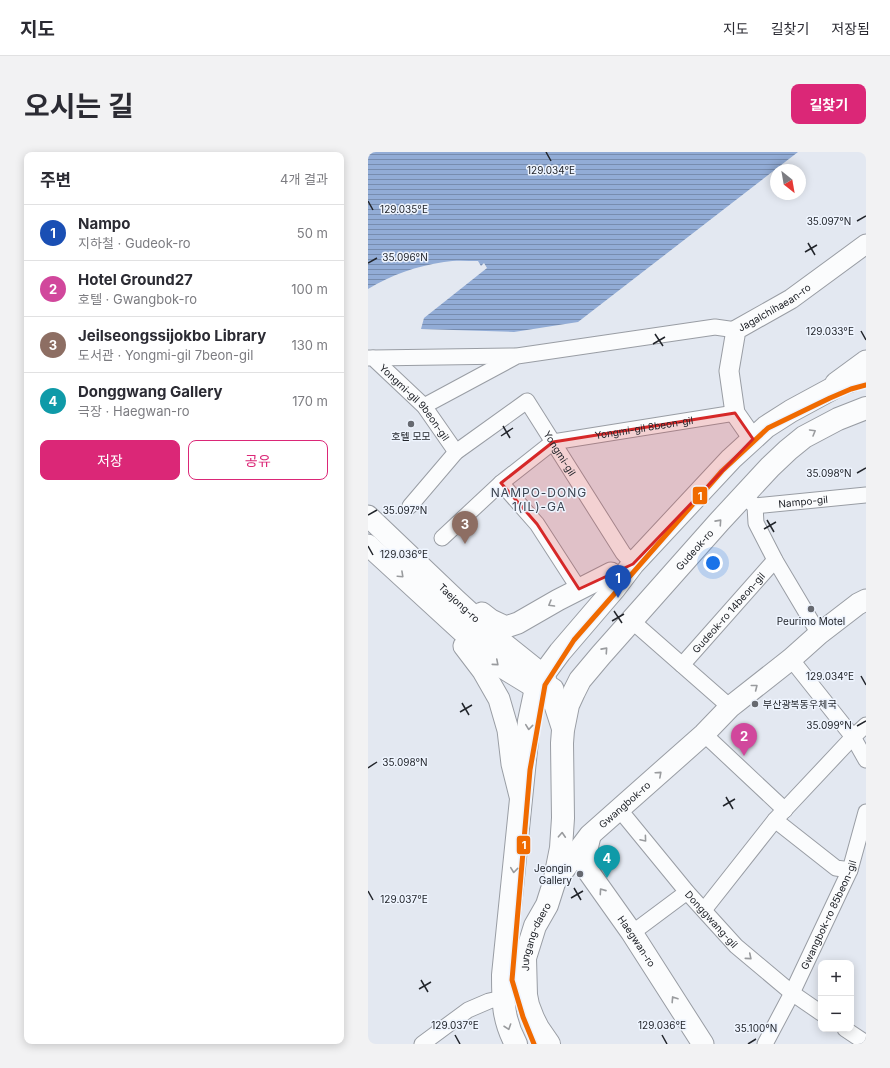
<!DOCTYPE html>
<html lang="ko">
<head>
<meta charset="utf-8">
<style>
	:root { --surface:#fff; --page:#f2f2f3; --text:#2b2b33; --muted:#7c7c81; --line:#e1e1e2; --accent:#db2777 }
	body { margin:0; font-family:Inter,"Noto Sans KR",sans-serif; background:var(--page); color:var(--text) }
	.controls { position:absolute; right:12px; bottom:12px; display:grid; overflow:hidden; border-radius:8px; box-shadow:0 2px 10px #0003 }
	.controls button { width:36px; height:36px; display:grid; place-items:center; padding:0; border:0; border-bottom:1px solid var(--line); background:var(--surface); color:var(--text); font:20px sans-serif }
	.compass { position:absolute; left:402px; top:12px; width:36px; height:36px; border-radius:50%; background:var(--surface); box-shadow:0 2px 10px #0003; rotate:149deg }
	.you { position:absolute; left:345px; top:411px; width:14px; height:14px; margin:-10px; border:3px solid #fff; border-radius:50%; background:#1a73e8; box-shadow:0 0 0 6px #1a73e833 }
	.badge { display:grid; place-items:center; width:26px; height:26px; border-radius:50%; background:var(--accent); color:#fff; font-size:13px; font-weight:700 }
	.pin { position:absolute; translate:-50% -33px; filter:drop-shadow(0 1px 2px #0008) }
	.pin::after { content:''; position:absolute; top:21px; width:14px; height:12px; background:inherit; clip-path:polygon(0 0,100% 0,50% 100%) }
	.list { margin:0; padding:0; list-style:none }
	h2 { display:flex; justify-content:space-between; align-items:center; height:52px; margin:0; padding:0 16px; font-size:17px }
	h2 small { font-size:13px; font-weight:400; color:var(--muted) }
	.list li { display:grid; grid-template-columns:26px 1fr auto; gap:12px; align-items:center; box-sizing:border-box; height:56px; padding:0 16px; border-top:1px solid var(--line) }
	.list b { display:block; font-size:15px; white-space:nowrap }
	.list p { margin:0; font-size:13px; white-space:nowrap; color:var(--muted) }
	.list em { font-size:13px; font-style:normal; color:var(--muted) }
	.actions { display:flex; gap:8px; padding:12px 16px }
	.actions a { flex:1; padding:9px 0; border:1px solid var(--accent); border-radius:8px; text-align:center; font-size:14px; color:var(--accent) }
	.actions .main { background:var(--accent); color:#fff }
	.map { position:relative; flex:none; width:498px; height:892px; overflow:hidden; border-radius:8px }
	header { display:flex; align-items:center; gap:24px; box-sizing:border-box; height:56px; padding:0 20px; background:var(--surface); border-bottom:1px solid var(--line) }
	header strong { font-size:19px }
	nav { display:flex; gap:22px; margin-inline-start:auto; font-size:14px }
	.intro { display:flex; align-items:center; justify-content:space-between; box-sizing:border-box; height:96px; padding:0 24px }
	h1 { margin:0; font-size:28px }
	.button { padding:10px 18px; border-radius:8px; background:var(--accent); color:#fff; font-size:14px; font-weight:700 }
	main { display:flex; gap:24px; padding:0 24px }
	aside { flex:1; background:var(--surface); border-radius:8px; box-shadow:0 2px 10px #0003 }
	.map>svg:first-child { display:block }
	.water { fill:url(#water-rules) }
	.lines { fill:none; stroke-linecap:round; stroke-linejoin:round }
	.minor-casing { stroke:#999da4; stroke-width:17 }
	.tertiary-casing { stroke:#999da4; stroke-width:21 }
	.secondary-casing { stroke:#999da4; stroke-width:23 }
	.primary-casing { stroke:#999da4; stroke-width:24 }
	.minor { stroke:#fbfcfd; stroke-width:15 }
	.tertiary { stroke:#fbfcfd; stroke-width:19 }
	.secondary { stroke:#fbfcfd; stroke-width:21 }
	.primary { stroke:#fbfcfd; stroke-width:22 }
	.metro-1-casing { stroke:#eef4fe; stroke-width:8 }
	.metro-1 { stroke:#f06a00; stroke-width:5 }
	.oneway { stroke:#999b9e }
	.marked { fill:#d62828; fill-opacity:0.2; stroke:#d62828; stroke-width:3; stroke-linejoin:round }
	.ticks { fill:none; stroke:#22252b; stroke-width:1.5 }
	.poi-dot { fill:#666970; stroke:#eef4fe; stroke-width:1.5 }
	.labels { text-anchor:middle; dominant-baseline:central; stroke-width:3; stroke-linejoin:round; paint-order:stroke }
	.street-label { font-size:10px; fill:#22252b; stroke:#eef4fe }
	.poi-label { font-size:10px; fill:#22252b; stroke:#eef4fe }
	.quarter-label { font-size:12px; letter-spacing:1px; fill:#3c4451; stroke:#eef4fe }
	.ticks-label { font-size:10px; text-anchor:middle; fill:#22252b; stroke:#eef4fe; stroke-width:3; stroke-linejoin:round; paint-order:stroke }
	.line-badge { stroke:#eef4fe; stroke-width:1.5 }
	.badge-label { font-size:11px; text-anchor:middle; font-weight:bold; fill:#fff }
</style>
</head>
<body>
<header>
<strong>지도</strong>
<nav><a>지도</a><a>길찾기</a><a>저장됨</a></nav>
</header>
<div class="intro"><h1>오시는 길</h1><a class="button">길찾기</a></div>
<main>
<aside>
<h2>주변<small>4개 결과</small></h2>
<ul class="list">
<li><span class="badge" style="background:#1a4fb4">1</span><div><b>Nampo</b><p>지하철 · Gudeok-ro</p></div><em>50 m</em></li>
<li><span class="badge" style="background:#d1479c">2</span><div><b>Hotel Ground27</b><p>호텔 · Gwangbok-ro</p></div><em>100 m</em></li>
<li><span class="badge" style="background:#8d6e63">3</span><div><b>Jeilseongssijokbo Library</b><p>도서관 · Yongmi-gil 7beon-gil</p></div><em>130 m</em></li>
<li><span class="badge" style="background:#0f9aa8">4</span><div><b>Donggwang Gallery</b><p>극장 · Haegwan-ro</p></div><em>170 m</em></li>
</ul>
<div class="actions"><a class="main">저장</a><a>공유</a></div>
</aside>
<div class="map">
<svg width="498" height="892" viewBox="0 0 498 892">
	<defs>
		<pattern id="water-rules" width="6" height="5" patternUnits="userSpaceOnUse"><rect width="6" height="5" fill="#92acd6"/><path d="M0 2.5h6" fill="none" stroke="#778cae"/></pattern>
	</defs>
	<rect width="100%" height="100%" fill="#e3e8f1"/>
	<path class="water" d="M 0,0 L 430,0 L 210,170 L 146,180 L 53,177 L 56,166 L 119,116 L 116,111 L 113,114 L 110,109 C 98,109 87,108 76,110 C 49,114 23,123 0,137 Z"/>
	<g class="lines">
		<g class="minor-casing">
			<g id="minor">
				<path id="s1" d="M 1,206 L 5,206 L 56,254 L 88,300"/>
				<path d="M 5,206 L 146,204"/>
				<path d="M 56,254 L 149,204 L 347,175 L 368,178"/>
				<path d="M 133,331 L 169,372 L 211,437"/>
				<path id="s2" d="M 379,347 L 387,354 L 498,343"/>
				<path id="s3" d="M 42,354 L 88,300 L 159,249 L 255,401 L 265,412"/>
				<path d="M 387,354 L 388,371 L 407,408 L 451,482"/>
				<path id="s4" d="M 74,386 L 133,331 L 185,290 L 367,261"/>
				<path d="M 264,469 L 362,555"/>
				<path d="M 423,507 L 485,585 L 498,608"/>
				<path id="s5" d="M 314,513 L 407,408"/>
				<path d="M 336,582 L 417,658"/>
				<path id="s6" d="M 251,657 L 319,740 L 368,794 L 424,841 L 453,861"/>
				<path d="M 407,668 L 468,716 L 482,718"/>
				<path d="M 336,758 L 407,668 L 485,585 L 498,573"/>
				<path d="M 264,781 L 319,740"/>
				<path d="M 477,877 L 498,891"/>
				<path d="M 54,892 L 100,858 L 121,849 L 135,846"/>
				<path id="s7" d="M 397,892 L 424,841 L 482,718 L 498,660"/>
			</g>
		</g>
		<g class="tertiary-casing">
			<g id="tertiary">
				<path id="s8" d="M 385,287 L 367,261 L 361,219 L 368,178 L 423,147 L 498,92"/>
			</g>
		</g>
		<g class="secondary-casing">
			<g id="secondary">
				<path d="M 468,231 L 498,209"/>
				<path id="s9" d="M 0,364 L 87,447 L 135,491 L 175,523 L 182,538 L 195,578"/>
				<path d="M 0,393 L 132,514 L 168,536 L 182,538 L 185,537"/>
				<path d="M 114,461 L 123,468 L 138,475 L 150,471 L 190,448 L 243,421"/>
				<path d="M 96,494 L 115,519 L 131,547 L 140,578 L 144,612 L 152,644"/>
				<path id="s10" d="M 222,684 C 219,698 216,704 220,719 L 264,781 L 335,892"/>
				<path id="s11" d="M 186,731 L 222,683 L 336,582 L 362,555 L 423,507 L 451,482 L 490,452 L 498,448"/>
			</g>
		</g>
		<g class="primary-casing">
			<g id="primary">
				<path d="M 148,892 C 135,868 135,850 135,823 L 161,569 L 168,536 L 175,523 L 192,500 L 246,437 L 265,412 L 363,307 L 398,275 L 423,259 L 471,233 L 498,223"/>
				<path id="s12" d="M 181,892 L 170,876 L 165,866 L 160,853 L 158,843 L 157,806 L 167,774 L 179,753 L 186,731 L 193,696 L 195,666 L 194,591 L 195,578 L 200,553 L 206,540 L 212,528 L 233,503 L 351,370 L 402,315 L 420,298 L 436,285 L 470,267 L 498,256"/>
			</g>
		</g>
		<use href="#minor" class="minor"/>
		<use href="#tertiary" class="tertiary"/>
		<use href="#secondary" class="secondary"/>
		<use href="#primary" class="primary"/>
		<g class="metro-1-casing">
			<path id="metro-1" d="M 166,892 L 155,865 L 144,828 L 162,618 L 177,533 L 206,488 L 354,319 L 400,276 L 462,246 L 483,237 L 498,233"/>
		</g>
		<use href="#metro-1" class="metro-1"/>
	</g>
	<defs><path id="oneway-chevron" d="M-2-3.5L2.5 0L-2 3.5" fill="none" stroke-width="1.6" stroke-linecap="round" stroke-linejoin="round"/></defs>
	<g class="oneway">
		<use href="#oneway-chevron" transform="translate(445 280) rotate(-30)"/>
		<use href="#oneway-chevron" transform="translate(351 370) rotate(-48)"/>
		<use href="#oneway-chevron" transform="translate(33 423) rotate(43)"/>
		<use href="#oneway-chevron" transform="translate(183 452) rotate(150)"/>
		<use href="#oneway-chevron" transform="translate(237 498) rotate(-48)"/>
		<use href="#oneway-chevron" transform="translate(128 511) rotate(41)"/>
		<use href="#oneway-chevron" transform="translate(387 535) rotate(-38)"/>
		<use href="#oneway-chevron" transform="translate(161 575) rotate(96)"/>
		<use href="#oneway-chevron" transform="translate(291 622) rotate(-42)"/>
		<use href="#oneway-chevron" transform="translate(194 683) rotate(-87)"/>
		<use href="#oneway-chevron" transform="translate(276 687) rotate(50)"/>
		<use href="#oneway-chevron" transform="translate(146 718) rotate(96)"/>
		<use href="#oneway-chevron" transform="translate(234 739) rotate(-125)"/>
		<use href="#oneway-chevron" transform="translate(381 805) rotate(40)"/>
		<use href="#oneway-chevron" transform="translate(306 847) rotate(-123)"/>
		<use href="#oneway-chevron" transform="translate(140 875) rotate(71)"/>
	</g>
	<path class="marked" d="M 367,261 L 385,287 L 265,412 L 211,437 L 169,372 L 133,331 L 185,290 Z"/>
	<path class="ticks" d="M 178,0 L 183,9M 0,49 L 5,58M 489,69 L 498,64M 440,91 L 447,103M 437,100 L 449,93M 0,111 L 9,106M 493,179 L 498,188M 287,182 L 295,194M 285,192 L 297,185M 135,274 L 142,286M 133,284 L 145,276M 489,321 L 498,316M 0,363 L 9,358M 399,368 L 406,380M 396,377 L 408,370M 0,394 L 5,403M 246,459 L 254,471M 244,469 L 256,462M 493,524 L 498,533M 94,551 L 101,563M 92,560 L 104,553M 489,574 L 498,569M 0,616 L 9,610M 358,645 L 365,657M 355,654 L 367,647M 206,736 L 213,748M 0,739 L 5,748M 203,746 L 215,739M 53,828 L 60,840M 51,837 L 63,830M 87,883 L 92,892M 294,883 L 299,892M 380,892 L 388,887"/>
	<g class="poi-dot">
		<circle cx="43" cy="272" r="4"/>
		<circle cx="443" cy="457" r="4"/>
		<circle cx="387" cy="552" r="4"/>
		<circle cx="212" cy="722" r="4"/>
	</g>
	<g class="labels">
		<g class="street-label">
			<text stroke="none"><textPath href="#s8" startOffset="160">Jagalchihaean-ro</textPath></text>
			<text stroke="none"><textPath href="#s1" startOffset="65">Yongmi-gil 9beon-gil</textPath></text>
			<text stroke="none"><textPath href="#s4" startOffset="239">Yongmi-gil 8beon-gil</textPath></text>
			<text stroke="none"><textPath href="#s3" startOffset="220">Yongmi-gil</textPath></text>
			<text stroke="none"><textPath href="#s2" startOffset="59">Nampo-gil</textPath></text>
			<text stroke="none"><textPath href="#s12" startOffset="553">Gudeok-ro</textPath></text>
			<text stroke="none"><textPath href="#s9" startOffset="126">Taejong-ro</textPath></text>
			<text stroke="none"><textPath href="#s5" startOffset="70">Gudeok-ro 14beon-gil</textPath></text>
			<text stroke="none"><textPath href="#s11" startOffset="106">Gwangbok-ro</textPath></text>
			<text stroke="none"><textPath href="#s7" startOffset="144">Gwangbok-ro 85beon-gil</textPath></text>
			<text stroke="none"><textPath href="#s6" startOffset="144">Donggwang-gil</textPath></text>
			<text stroke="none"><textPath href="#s12" startOffset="115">Jungang-daero</textPath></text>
			<text stroke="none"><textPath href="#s10" startOffset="121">Haegwan-ro</textPath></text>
		</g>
		<g class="poi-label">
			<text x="43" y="284">호텔 모모</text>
			<text x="443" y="469">Peurimo Motel</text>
			<text x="395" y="552" text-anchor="start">부산광복동우체국</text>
			<text x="204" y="716" text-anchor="end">Jeongin<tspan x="204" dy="12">Gallery</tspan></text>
		</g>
		<g class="quarter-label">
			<text x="171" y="340">NAMPO-DONG<tspan x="171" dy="14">1(IL)-GA</tspan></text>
		</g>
	</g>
	<g class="ticks-label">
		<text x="183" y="22">129.034°E</text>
		<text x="36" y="61">129.035°E</text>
		<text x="461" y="73">35.097°N</text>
		<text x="37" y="109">35.096°N</text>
		<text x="462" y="183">129.033°E</text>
		<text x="461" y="325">35.098°N</text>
		<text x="37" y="362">35.097°N</text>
		<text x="36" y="406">129.036°E</text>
		<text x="462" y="528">129.034°E</text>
		<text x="461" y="577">35.099°N</text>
		<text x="37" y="614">35.098°N</text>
		<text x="36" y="751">129.037°E</text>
		<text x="87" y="877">129.037°E</text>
		<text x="294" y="877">129.036°E</text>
		<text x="388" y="880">35.100°N</text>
	</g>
	<g class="line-badge">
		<rect x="324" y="334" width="16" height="19" rx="4" fill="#f06a00"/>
		<rect x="148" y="683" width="15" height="20" rx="4" fill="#f06a00"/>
	</g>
	<g class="badge-label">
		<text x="332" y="348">1</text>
		<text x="156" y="697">1</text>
	</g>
</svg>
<div class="controls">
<button>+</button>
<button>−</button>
</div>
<svg class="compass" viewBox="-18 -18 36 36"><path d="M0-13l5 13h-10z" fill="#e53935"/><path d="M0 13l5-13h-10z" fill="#7c7c81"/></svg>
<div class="you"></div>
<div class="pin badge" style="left:250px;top:446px;background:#1a4fb4">1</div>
<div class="pin badge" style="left:376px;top:604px;background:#d1479c">2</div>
<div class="pin badge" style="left:97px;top:392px;background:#8d6e63">3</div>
<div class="pin badge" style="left:239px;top:726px;background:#0f9aa8">4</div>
</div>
</main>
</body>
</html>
